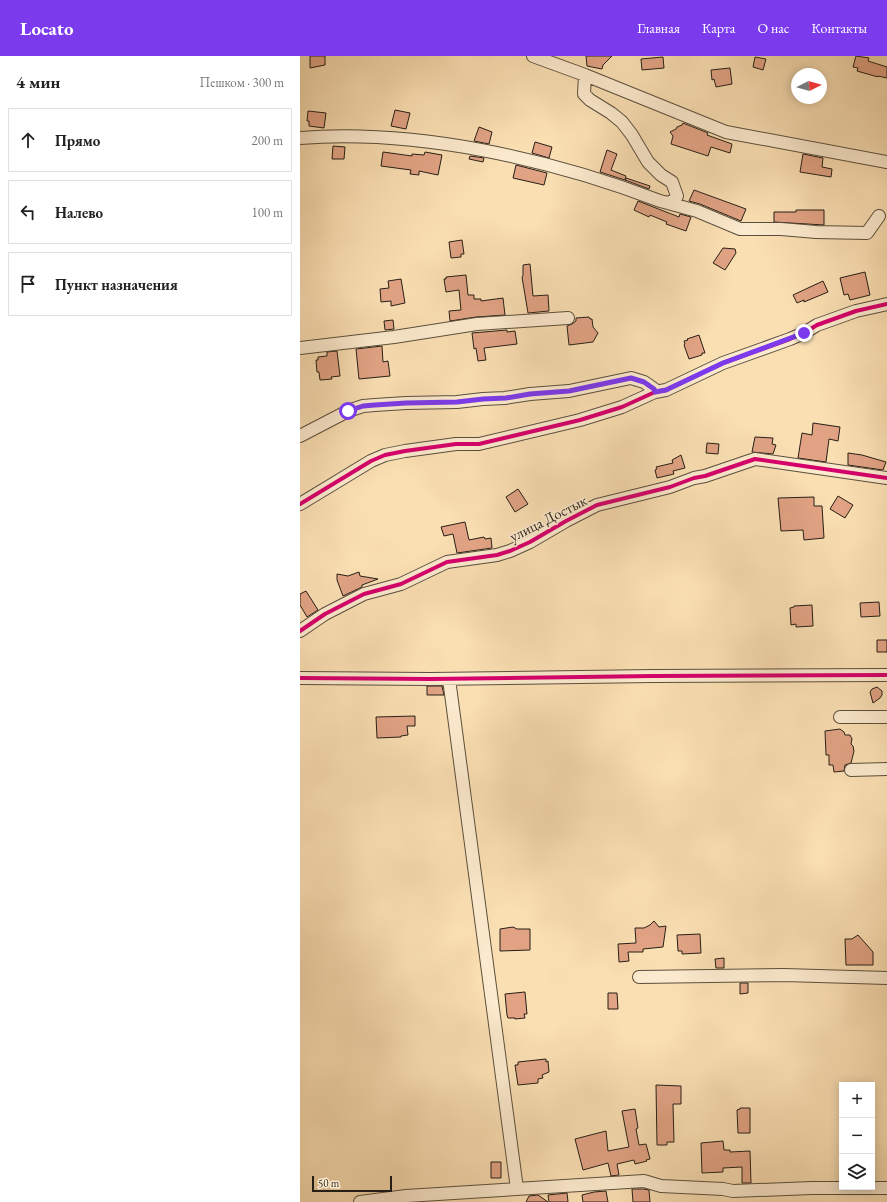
<!DOCTYPE html>
<html lang="ru">
<head>
<meta charset="utf-8">
<style>
	:root { --surface:#fff; --page:#f2f2f2; --text:#222; --muted:#767676; --line:#e0e0e0; --accent:#7c3aed }
	body { margin:0; font-family:"EB Garamond",serif; background:var(--page); color:var(--text) }
	.controls { position:absolute; right:12px; bottom:12px; display:grid; overflow:hidden; border-radius:0px; box-shadow:0 2px 10px #0003 }
	.controls button { width:36px; height:36px; display:grid; place-items:center; padding:0; border:0; border-bottom:1px solid var(--line); background:var(--surface); color:var(--text); font:20px sans-serif }
	.compass { position:absolute; left:491px; top:12px; width:36px; height:36px; border-radius:50%; background:var(--surface); box-shadow:0 2px 10px #0003; rotate:84deg }
	.scale { position:absolute; left:12px; bottom:10px; width:80px; box-sizing:border-box; padding-left:4px; border:2px solid #261f16; border-top:0; font-size:11px; line-height:14px; white-space:nowrap; color:#261f16; -webkit-text-stroke:3px #fceace; paint-order:stroke }
	.stop { position:absolute; width:12px; height:12px; margin:-9px; border:3px solid #7c3aed; border-radius:50%; background:#fff }
	.stop.end { background:#7c3aed; border-color:#fff; box-shadow:0 1px 4px #0008 }
	.list { margin:0; padding:0; list-style:none }
	h2 { display:flex; justify-content:space-between; align-items:center; height:52px; margin:0; padding:0 16px; font-size:17px }
	h2 small { font-size:13px; font-weight:400; color:var(--muted) }
	.list li { display:grid; grid-template-columns:26px 1fr auto; gap:12px; align-items:center; box-sizing:border-box; height:64px; margin:0 8px 8px; padding:0 8px; border:1px solid var(--line); border-radius:0px }
	.list b { display:block; font-size:15px; white-space:nowrap }
	.list em { font-size:13px; font-style:normal; color:var(--muted) }
	.icon { flex:none; width:22px; height:22px; fill:none; stroke:currentColor; stroke-width:2; stroke-linecap:round; stroke-linejoin:round }
	.map { position:relative; flex:none; width:587px; height:1146px; overflow:hidden }
	header { display:flex; align-items:center; gap:24px; box-sizing:border-box; height:56px; padding:0 20px; background:var(--accent); color:#fff }
	header strong { font-size:19px }
	nav { display:flex; gap:22px; margin-inline-start:auto; font-size:14px }
	main { display:flex }
	aside { flex:1; background:var(--surface) }
	.map>svg:first-child { display:block }
	.building { fill:#e1a384; stroke:#261f16 }
	.lines { fill:none; stroke-linecap:round; stroke-linejoin:round }
	.street-casing { stroke:#5b4f3d; stroke-width:14 }
	.street { stroke:#fceace; stroke-width:12 }
	.cycleway-casing { stroke:#fceace; stroke-width:6 }
	.cycleway { stroke:#d6006c; stroke-width:4 }
	.route { stroke:#7c3aed; stroke-width:5 }
	.labels { text-anchor:middle; dominant-baseline:central; stroke-width:3.5; stroke-linejoin:round; paint-order:stroke }
	.street-label { font-size:15px; fill:#261f16; stroke:#fceace }
</style>
</head>
<body>
<header>
<strong>Locato</strong>
<nav><a>Главная</a><a>Карта</a><a>О нас</a><a>Контакты</a></nav>
</header>
<main>
<aside>
<h2>4 мин<small>Пешком · 300 m</small></h2>
<ul class="list">
<li><svg class="icon" aria-label="ahead" viewBox="0 0 24 24"><path d="M12 20V5M6 11l6-6 6 6"/></svg><div><b>Прямо</b></div><em>200 m</em></li>
<li><svg class="icon" aria-label="left" viewBox="0 0 24 24"><path d="M17 20v-9H6M10 6l-5 5 5 5"/></svg><div><b>Налево</b></div><em>100 m</em></li>
<li><svg class="icon" aria-label="arrive" viewBox="0 0 24 24"><path d="M6 21V4h12l-3 4 3 4H6"/></svg><div><b>Пункт назначения</b></div></li>
</ul>
</aside>
<div class="map">
<svg width="587" height="1146" viewBox="0 0 587 1146">
	<rect width="100%" height="100%" fill="#fadfb3"/>
	<filter id="stains"><feTurbulence type="fractalNoise" baseFrequency=".005" numOctaves="4"/><feColorMatrix values="0 0 0 0 .2 0 0 0 0 .09 0 0 0 0 .02 0 0 0 .5 -.17"/></filter>
	<radialGradient id="worn" r=".72"><stop offset=".6" stop-color="#630" stop-opacity="0"/><stop offset="1" stop-color="#630" stop-opacity=".3"/></radialGradient>
	<path class="building" d="M 10,0 L 25,0 L 25,9 L 10,12 Z
		M 286,0 L 312,0 L 303,9 L 302,13 L 287,10 Z
		M 556,0 L 569,2 L 568,5 L 587,11 L 587,22 L 578,20 L 578,21 L 557,15 L 558,12 L 553,11 Z
		M 363,1 L 364,12 L 342,14 L 341,3 Z
		M 455,1 L 466,3 L 463,14 L 453,11 Z
		M 430,12 L 432,28 L 416,31 L 414,23 L 412,24 L 411,14 Z
		M 95,54 L 110,57 L 106,73 L 91,70 Z
		M 8,55 L 26,57 L 24,72 L 9,70 L 9,65 L 7,65 Z
		M 383,67 L 408,77 L 407,79 L 432,88 L 430,97 L 411,91 L 408,100 L 371,88 L 373,80 L 370,76 L 376,73 L 377,71 L 382,69 Z
		M 179,71 L 192,76 L 189,88 L 174,85 Z
		M 235,86 L 252,91 L 249,102 L 232,97 Z
		M 33,90 L 45,91 L 44,103 L 32,103 Z
		M 307,94 L 317,98 L 311,114 L 326,120 L 325,124 L 300,116 Z
		M 83,96 L 112,100 L 112,98 L 124,99 L 125,96 L 142,99 L 138,119 L 119,115 L 119,119 L 110,118 L 111,114 L 81,110 Z
		M 503,98 L 523,102 L 522,111 L 532,113 L 531,121 L 500,116 Z
		M 170,100 L 184,102 L 183,106 L 169,103 Z
		M 216,109 L 247,117 L 244,129 L 213,122 Z
		M 326,122 L 350,130 L 349,133 L 325,124 Z
		M 394,134 L 446,153 L 441,165 L 400,148 L 389,145 Z
		M 338,145 L 379,161 L 380,158 L 391,161 L 386,175 L 366,168 L 367,166 L 350,159 L 349,161 L 334,154 Z
		M 496,154 L 524,154 L 524,169 L 474,166 L 474,156 L 496,156 Z
		M 162,184 L 164,198 L 161,198 L 161,201 L 151,202 L 149,186 Z
		M 423,192 L 435,193 L 436,197 L 425,214 L 413,207 Z
		M 230,208 L 233,240 L 248,239 L 249,255 L 228,257 L 222,221 L 223,220 L 223,209 Z
		M 565,216 L 570,239 L 550,244 L 548,238 L 544,239 L 540,222 Z
		M 166,219 L 168,239 L 174,239 L 174,243 L 181,243 L 181,245 L 203,242 L 205,259 L 176,261 L 150,265 L 149,255 L 161,254 L 159,234 L 146,236 L 144,223 L 146,223 L 146,221 Z
		M 101,223 L 105,247 L 91,250 L 91,245 L 81,246 L 80,233 L 89,232 L 88,225 Z
		M 523,225 L 528,236 L 504,246 L 504,244 L 497,247 L 493,239 Z
		M 289,261 L 290,263 L 292,263 L 293,271 L 298,277 L 293,286 L 269,289 L 267,270 L 272,268 L 276,265 L 276,262 Z
		M 93,264 L 94,273 L 85,274 L 84,265 Z
		M 207,274 L 207,276 L 215,275 L 217,288 L 184,292 L 186,304 L 178,305 L 176,292 L 174,293 L 172,277 Z
		M 399,279 L 405,297 L 402,297 L 402,299 L 389,303 L 384,289 L 385,288 L 384,285 L 388,284 L 387,283 Z
		M 82,290 L 83,306 L 88,305 L 90,320 L 59,323 L 56,293 Z
		M 37,295 L 40,320 L 31,321 L 32,323 L 20,324 L 19,316 L 17,316 L 16,304 L 18,304 L 18,301 L 27,300 L 27,296 Z
		M 513,367 L 540,371 L 538,385 L 529,383 L 526,406 L 498,402 L 502,377 L 512,379 Z
		M 455,381 L 473,382 L 472,388 L 476,389 L 473,398 L 452,396 Z
		M 407,387 L 419,388 L 418,398 L 406,397 Z
		M 548,397 L 562,399 L 586,406 L 583,414 L 548,409 Z
		M 381,399 L 385,412 L 373,415 L 374,418 L 357,422 L 355,414 L 357,413 L 356,411 L 373,407 L 372,404 Z
		M 218,433 L 228,448 L 215,456 L 206,441 Z
		M 538,440 L 553,449 L 545,462 L 530,453 Z
		M 514,441 L 514,450 L 522,450 L 524,482 L 504,484 L 503,474 L 481,475 L 478,442 Z
		M 165,466 L 169,484 L 184,481 L 185,483 L 191,482 L 192,492 L 157,497 L 153,478 L 144,480 L 141,471 Z
		M 59,516 L 60,520 L 78,523 L 62,529 L 62,531 L 43,540 L 37,524 L 37,518 L 48,520 Z
		M 6,535 L 18,554 L 7,561 L 0,549 L 0,538 Z
		M 579,546 L 580,560 L 561,561 L 560,547 Z
		M 512,549 L 513,570 L 496,571 L 496,568 L 491,569 L 490,552 L 494,551 L 494,550 Z
		M 577,584 L 587,584 L 587,596 L 577,596 Z
		M 127,630 L 142,630 L 144,639 L 127,639 Z
		M 577,631 L 582,635 L 582,639 L 580,642 L 573,647 L 570,636 L 572,633 Z
		M 115,660 L 115,670 L 107,670 L 108,679 L 101,680 L 101,681 L 77,682 L 76,661 Z
		M 540,673 L 544,676 L 545,679 L 550,679 L 552,683 L 551,688 L 553,690 L 554,695 L 551,707 L 545,709 L 544,715 L 534,716 L 533,709 L 529,709 L 529,699 L 526,699 L 525,675 Z
		M 354,865 L 359,871 L 366,870 L 363,891 L 343,893 L 343,896 L 328,896 L 329,905 L 319,906 L 318,888 L 336,887 L 335,872 L 344,872 L 350,869 Z
		M 213,871 L 217,873 L 230,873 L 230,894 L 200,895 L 200,873 Z
		M 400,878 L 401,897 L 382,898 L 382,895 L 378,895 L 377,879 Z
		M 558,879 L 573,896 L 573,909 L 546,909 L 545,883 L 552,883 Z
		M 424,902 L 424,912 L 416,912 L 415,903 Z
		M 440,927 L 448,927 L 448,937 L 440,938 Z
		M 225,936 L 227,958 L 224,958 L 225,962 L 215,963 L 215,962 L 208,962 L 207,959 L 205,938 Z
		M 308,937 L 317,937 L 318,953 L 308,953 Z
		M 246,1003 L 246,1006 L 248,1005 L 249,1016 L 242,1019 L 243,1022 L 238,1023 L 238,1027 L 218,1029 L 215,1009 L 218,1009 L 218,1006 Z
		M 356,1029 L 381,1030 L 381,1048 L 373,1048 L 374,1086 L 367,1086 L 367,1089 L 357,1089 Z
		M 440,1052 L 450,1052 L 450,1077 L 438,1077 L 437,1054 L 440,1053 Z
		M 335,1053 L 338,1072 L 336,1073 L 339,1089 L 346,1088 L 350,1103 L 346,1104 L 347,1105 L 335,1108 L 334,1104 L 317,1108 L 319,1119 L 311,1120 L 308,1107 L 283,1114 L 275,1083 L 306,1075 L 308,1095 L 329,1091 L 322,1055 Z
		M 423,1085 L 424,1094 L 430,1094 L 430,1096 L 450,1095 L 451,1127 L 442,1127 L 442,1111 L 423,1112 L 423,1116 L 402,1117 L 401,1087 Z
		M 191,1106 L 201,1106 L 201,1122 L 191,1122 Z
		M 332,1133 L 343,1133 L 349,1134 L 350,1146 L 333,1146 Z
		M 306,1135 L 308,1146 L 283,1146 L 282,1139 L 294,1136 Z
		M 267,1137 L 268,1146 L 249,1146 L 248,1139 Z
		M 238,1139 L 248,1146 L 226,1146 L 229,1140 Z"/>
	<g class="lines">
		<g class="street-casing">
			<path id="street" d="M 233,0 L 285,19 L 426,76 L 587,106
				M 0,82 C 118,73 251,103 360,145 L 368,147 L 375,144 L 377,140 L 372,126 L 361,119 L 348,106 L 332,79 L 322,66 L 311,57 L 290,44 L 284,38 L 285,19
				M 368,147 L 397,155 L 440,173 L 481,173 L 516,176 L 567,177 L 579,160
				M 0,292 L 94,281 L 177,268 L 268,262
				M 0,380 L 48,355 L 63,350 L 75,349 L 106,347 L 157,346 L 183,343 L 205,342 L 230,338 L 269,335 L 331,322 L 344,326 L 354,333 L 355,336
				M 0,448 L 71,405 L 85,399 L 105,395 L 156,388 L 179,388 L 280,364 L 322,351 L 355,336 L 366,334 L 423,307 L 490,283 L 504,277 L 517,269 L 556,255 L 587,248
				M 0,575 L 25,558 L 64,538 L 101,528 L 147,506 L 197,499 L 210,495 L 230,486 L 266,465 L 297,449 L 370,431 L 394,422 L 405,420 L 455,403 L 587,422
				M 0,622 L 130,623 L 353,620 L 587,619
				M 149,623 L 217,1133
				M 540,661 L 587,661
				M 551,714 L 587,713
				M 339,921 L 484,919 L 587,922
				M 106,1140 L 344,1125 L 361,1130 L 423,1133 L 433,1135 L 512,1132 L 587,1132
				M 60,1146 L 106,1140 L 107,1146"/>
		</g>
		<use href="#street" class="street"/>
		<g class="cycleway-casing">
			<path id="cycleway" d="M 0,448 L 71,405 L 85,399 L 105,395 L 156,388 L 179,388 L 280,364 L 322,351 L 355,336 L 366,334 L 423,307 L 490,283 L 504,277 L 517,269 L 556,255 L 587,248
				M 0,575 L 25,558 L 64,538 L 101,528 L 147,506 L 197,499 L 210,495 L 230,486 L 266,465 L 297,449 L 370,431 L 394,422 L 405,420 L 455,403 L 587,422
				M 0,622 L 130,623 L 353,620 L 587,619"/>
		</g>
		<use href="#cycleway" class="cycleway"/>
	</g>
	<g class="lines">
		<path class="route" d="M 48,355 L 63,350 L 75,349 L 106,347 L 157,346 L 183,343 L 206,342 L 230,338 L 269,335 L 331,322 L 344,326 L 354,333 L 355,336 L 366,334 L 423,307 L 504,277"/>
	</g>
	<g class="labels">
		<g class="street-label">
			<text transform="translate(248 462) rotate(-27)">улица Достык</text>
		</g>
	</g>
	<rect width="100%" height="100%" filter="url(#stains)"/>
	<rect width="100%" height="100%" fill="url(#worn)"/>
</svg>
<div class="controls">
<button>+</button>
<button>−</button>
<button><svg class="icon" aria-label="layers" viewBox="0 0 24 24"><path d="M12 4l9 5-9 5-9-5zM3 14l9 5 9-5"/></svg></button>
</div>
<svg class="compass" viewBox="-18 -18 36 36"><path d="M0-13l5 13h-10z" fill="#e53935"/><path d="M0 13l5-13h-10z" fill="#767676"/></svg>
<div class="scale">50 m</div>
<div class="stop" style="left:48px;top:355px"></div>
<div class="stop end" style="left:504px;top:277px"></div>
</div>
</main>
</body>
</html>
